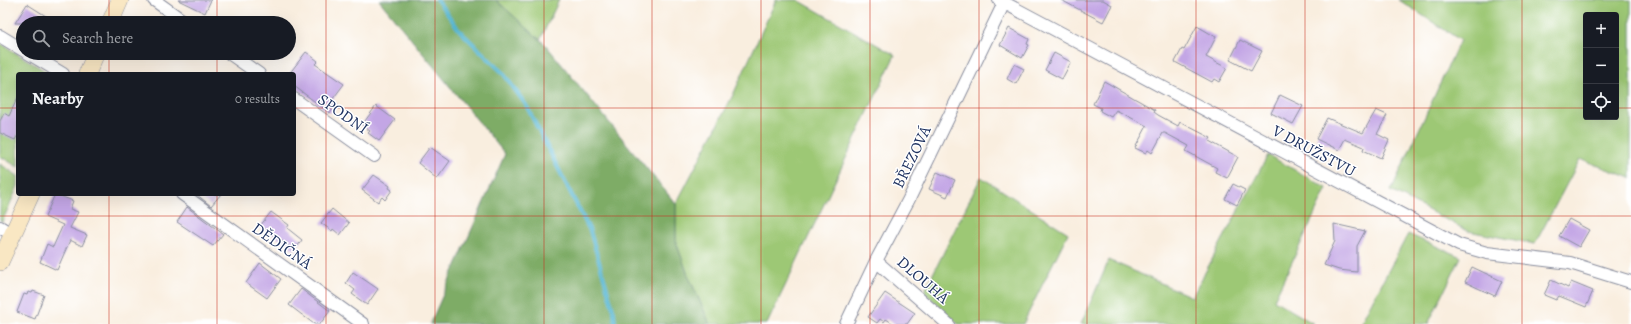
<!DOCTYPE html>
<html lang="en">
<head>
<meta charset="utf-8">
<style>
	:root { --surface:#171b24; --page:#242831; --text:#f1f3f6; --muted:#9ea1a6; --line:#363941 }
	body { margin:0; font-family:Alegreya,serif; background:var(--page); color:var(--text) }
	.controls { position:absolute; right:12px; top:12px; display:grid; overflow:hidden; border-radius:4px; box-shadow:0 4px 16px #0002 }
	.controls button { width:36px; height:36px; display:grid; place-items:center; padding:0; border:0; border-bottom:1px solid var(--line); background:var(--surface); color:var(--text); font:20px sans-serif }
	.list { margin:0; padding:0; list-style:none }
	h2 { display:flex; justify-content:space-between; align-items:center; height:52px; margin:0; padding:0 16px; font-size:17px }
	h2 small { font-size:13px; font-weight:400; color:var(--muted) }
	.icon { flex:none; width:22px; height:22px; fill:none; stroke:currentColor; stroke-width:2; stroke-linecap:round; stroke-linejoin:round }
	.map { position:relative; flex:none; width:1631px; height:324px; overflow:hidden }
	.search { position:absolute; background:var(--surface); box-shadow:0 4px 16px #0002; left:16px; top:16px; width:280px; height:44px; display:flex; align-items:center; gap:10px; box-sizing:border-box; padding:0 14px; border-radius:22px; color:var(--muted); font-size:15px }
	.panel { position:absolute; background:var(--surface); box-shadow:0 4px 16px #0002; left:16px; top:72px; width:280px; height:124px; border-radius:4px }
	.map>svg:first-child { display:block }
	.green { fill:#9dc875; stroke:#5c7c6a; fill-rule:evenodd }
	.forest { fill:#7eac66; stroke:#4c6e62 }
	.lines { fill:none; stroke-linecap:round; stroke-linejoin:round }
	.stream { stroke:#53b5d2; stroke-width:4 }
	.building { fill:#c3a6e5 }
	.street-casing { stroke:#8a8e9e; stroke-width:14 }
	.secondary-casing { stroke:#8a8e9e; stroke-width:18 }
	.street { stroke:#fff; stroke-width:12 }
	.secondary { stroke:#f9e7c3; stroke-width:17 }
	.grid { fill:none; stroke:#c8321e; stroke-width:1; stroke-opacity:0.55 }
	.labels { text-anchor:middle; dominant-baseline:central; stroke-width:3; stroke-linejoin:round; paint-order:stroke }
	.street-label { font-size:16px; fill:#1b2f5e; stroke:#fff }
</style>
</head>
<body>
<div class="map">
<svg width="1631" height="324" viewBox="0 0 1631 324">
	<rect width="100%" height="100%" fill="#fff"/>
	<filter id="ink" filterUnits="userSpaceOnUse"><feTurbulence type="fractalNoise" baseFrequency=".025" numOctaves="2"/><feDisplacementMap in="SourceGraphic" scale="8" xChannelSelector="R" yChannelSelector="G"/><feConvolveMatrix kernelMatrix="1 2 1 2 8 2 1 2 1" color-interpolation-filters="sRGB"/></filter>
	<filter id="wash" filterUnits="userSpaceOnUse"><feTurbulence type="fractalNoise" baseFrequency=".012" numOctaves="4" result="noise"/><feDisplacementMap in="SourceGraphic" scale="16" xChannelSelector="R" yChannelSelector="G"/><feGaussianBlur stdDeviation="0.9" result="paint"/><feColorMatrix in="noise" values="0 0 0 0 0 0 0 0 0 0 0 0 0 0 0 0 0 1.4 0 .05"/><feComposite in="paint" operator="in"/></filter>
	<g filter="url(#wash)">
		<rect width="100%" height="100%" fill="#f9eedf"/>
		<path class="green" d="M 496,0 L 559,0 L 540,40 Z
			M 776,0 L 798,0 L 895,55 L 767,324 L 710,324 L 688,275 L 676,242 L 676,204 L 733,95 Z
			M 1399,0 L 1631,0 L 1631,178 L 1580,159 L 1535,244 L 1468,231 L 1391,191 L 1460,40 ZM 1586,15 L 1616,15 L 1616,117 L 1586,117 Z
			M 0,43 L 50,74 L 18,74 L 18,167 L 0,156 Z
			M 1268,155 L 1327,188 L 1274,300 L 1314,324 L 1081,324 L 1109,260 L 1192,297 Z
			M 0,164 L 18,176 L 18,186 L 2,222 L 0,220 Z
			M 981,177 L 1068,233 L 1023,324 L 958,324 L 924,292 Z
			M 1408,234 L 1461,257 L 1428,324 L 1360,324 Z"/>
		<path class="forest" d="M 379,0 L 496,0 L 545,44 L 676,204 L 676,242 L 688,275 L 710,324 L 430,324 L 505,154 Z"/>
		<g class="lines">
			<path class="stream" d="M 437,0 L 460,31 L 503,73 L 526,105 L 590,231 L 614,312 L 615,324"/>
		</g>
		<g id="blocks">
			<path class="building" d="M 178,0 L 211,0 L 205,13 Z
				M 1061,0 L 1103,0 L 1112,5 L 1103,22 Z
				M 27,4 L 57,23 L 15,23 Z
				M 1197,26 L 1216,37 L 1206,57 L 1227,68 L 1219,82 L 1214,79 L 1212,82 L 1175,62 L 1182,49 L 1184,50 Z
				M 1009,28 L 1029,39 L 1027,44 L 1029,45 L 1022,58 L 1000,45 Z
				M 1240,40 L 1262,51 L 1251,71 L 1230,60 Z
				M 306,52 L 318,61 L 315,64 L 344,84 L 332,100 L 337,104 L 330,113 L 294,86 L 294,74 L 289,74 Z
				M 1054,53 L 1071,62 L 1062,79 L 1045,70 Z
				M 1014,64 L 1024,69 L 1016,84 L 1007,79 Z
				M 1104,81 L 1155,110 L 1154,112 L 1158,115 L 1178,126 L 1180,122 L 1211,138 L 1209,141 L 1238,157 L 1227,178 L 1215,172 L 1217,168 L 1186,151 L 1189,146 L 1165,133 L 1163,133 L 1152,153 L 1148,150 L 1146,153 L 1135,148 L 1147,126 L 1116,110 L 1111,117 L 1100,111 L 1101,108 L 1093,104 Z
				M 1280,95 L 1303,106 L 1293,124 L 1271,113 Z
				M 18,97 L 18,135 L 15,140 L 0,133 L 0,121 L 4,113 L 9,116 Z
				M 376,106 L 395,120 L 379,141 L 368,133 L 370,131 L 362,125 Z
				M 1376,110 L 1387,115 L 1377,134 L 1389,140 L 1381,158 L 1363,150 L 1364,147 L 1345,139 L 1339,150 L 1316,139 L 1327,118 L 1363,133 Z
				M 430,147 L 450,161 L 437,179 L 418,163 Z
				M 937,172 L 955,180 L 947,197 L 929,189 Z
				M 374,175 L 390,186 L 389,188 L 392,190 L 385,200 L 382,197 L 378,202 L 362,190 Z
				M 1233,184 L 1245,190 L 1237,205 L 1225,199 Z
				M 55,194 L 73,201 L 70,209 L 78,212 L 70,228 L 87,235 L 82,246 L 70,240 L 57,270 L 40,262 L 47,244 L 53,247 L 63,225 L 45,217 Z
				M 196,194 L 221,194 L 211,206 Z
				M 187,207 L 223,234 L 213,246 L 177,222 Z
				M 332,209 L 349,223 L 340,235 L 333,229 L 332,231 L 321,223 Z
				M 271,212 L 289,225 L 287,228 L 302,240 L 295,250 L 260,226 Z
				M 1569,219 L 1589,230 L 1579,247 L 1559,236 Z
				M 1334,224 L 1365,231 L 1357,246 L 1357,272 L 1339,270 L 1324,265 L 1335,241 Z
				M 260,263 L 281,279 L 267,298 L 246,283 Z
				M 1472,267 L 1502,281 L 1495,296 L 1465,282 Z
				M 353,272 L 378,289 L 367,305 L 352,294 L 355,290 L 346,283 Z
				M 1551,280 L 1568,288 L 1571,282 L 1593,291 L 1586,307 L 1559,296 L 1556,300 L 1544,295 Z
				M 301,289 L 330,311 L 320,324 L 314,324 L 289,305 Z
				M 33,291 L 44,295 L 35,319 L 17,312 L 24,294 L 27,295 L 28,292 L 32,293 Z
				M 885,293 L 915,313 L 907,324 L 894,324 L 886,319 L 884,322 L 880,319 L 877,323 L 868,317 Z"/>
		</g>
	</g>
	<g filter="url(#ink)">
		<use href="#blocks" fill-opacity="0" stroke="#8a8e9e" stroke-width="1"/>
		<g class="lines">
			<g class="street-casing">
				<path id="street" d="M 154,0 L 186,23
					M 999,0 L 1459,245 L 1487,253 L 1570,263 L 1631,282
					M 0,36 L 23,50
					M 28,53 L 63,74
					M 229,53 L 259,74
					M 294,99 L 374,156
					M 182,194 L 363,324
					M 0,227 L 13,235
					M 876,261 L 948,324
					M 846,324 L 876,261 L 909,199 L 1004,3"/>
			</g>
			<g class="secondary-casing">
				<path id="secondary" d="M 110,23 L 120,0
					M 87,74 L 96,53
					M 0,262 L 31,194"/>
			</g>
			<use href="#street" class="street"/>
			<use href="#secondary" class="secondary"/>
		</g>
	</g>
	<path class="grid" d="M 109,0 L 109,23M 217,0 L 217,23M 326,0 L 326,324M 435,0 L 435,324M 544,0 L 544,324M 652,0 L 652,324M 761,0 L 761,324M 870,0 L 870,324M 979,0 L 979,324M 1087,0 L 1087,324M 1196,0 L 1196,324M 1305,0 L 1305,324M 1414,0 L 1414,324M 1522,0 L 1522,324M 109,53 L 109,74M 217,53 L 217,74M 0,108 L 18,108M 294,108 L 1586,108M 1616,108 L 1631,108M 109,194 L 109,324M 217,194 L 217,324M 0,216 L 1631,216"/>
	<g class="labels">
		<g class="street-label">
			<text transform="translate(343 114) rotate(35)">SPODNÍ</text>
			<text transform="translate(1314 151) rotate(28)">V DRUŽSTVU</text>
			<text transform="translate(912 157) rotate(-64)">BŘEZOVÁ</text>
			<text transform="translate(282 246) rotate(35)">DĚDIČNÁ</text>
			<text transform="translate(923 280) rotate(41)">DLOUHÁ</text>
		</g>
	</g>
</svg>
<div class="controls">
<button>+</button>
<button>−</button>
<button><svg class="icon" aria-label="locate" viewBox="0 0 24 24"><circle cx="12" cy="12" r="6"/><path d="M12 2v4M12 18v4M2 12h4M18 12h4"/></svg></button>
</div>
<div class="search"><svg class="icon" aria-label="search" viewBox="0 0 24 24"><circle cx="10" cy="10" r="6"/><path d="M15 15l6 6"/></svg>Search here</div>
<section class="panel">
<h2>Nearby<small>0 results</small></h2>
<ul class="list">
</ul>
</section>
</div>
</body>
</html>
